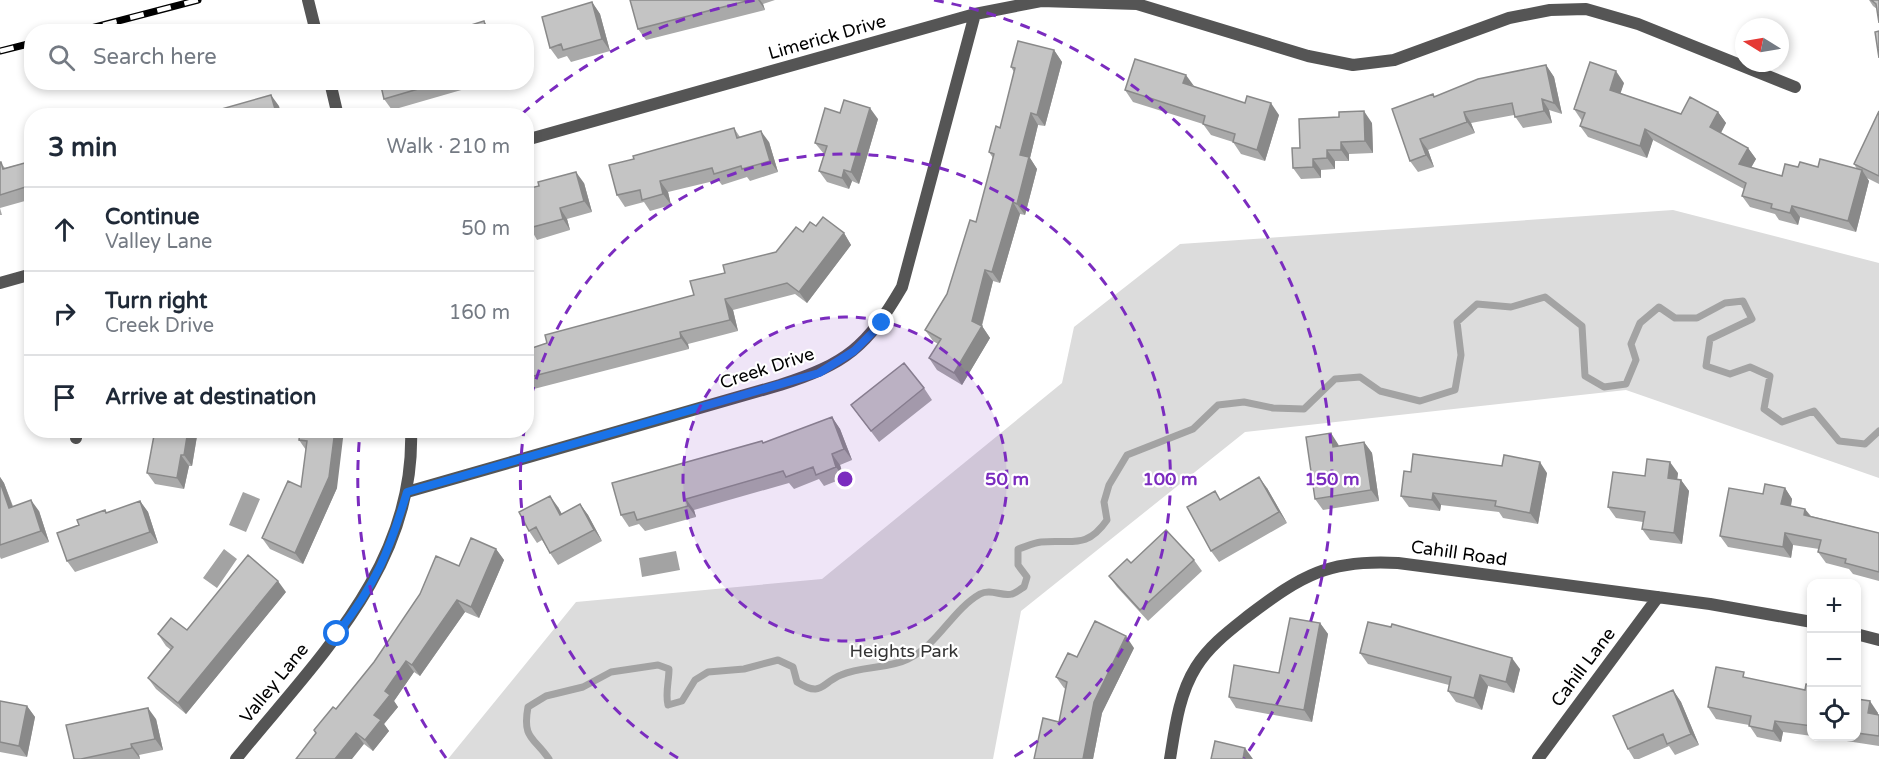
<!DOCTYPE html>
<html lang="en">
<head>
<meta charset="utf-8">
<style>
	:root { --surface:#fff; --page:#f6f6f7; --text:#1f2937; --muted:#747a83; --line:#e0e1e3 }
	body { margin:0; font-family:"Varela Round",sans-serif; background:var(--page); color:var(--text) }
	.controls { position:absolute; right:18px; bottom:18px; display:grid; overflow:hidden; border-radius:12px; box-shadow:0 3px 9px #0003 }
	.controls button { width:54px; height:54px; display:grid; place-items:center; padding:0; border:0; border-bottom:2px solid var(--line); background:var(--surface); color:var(--text); font:30px sans-serif }
	.compass { position:absolute; left:1735px; top:18px; width:54px; height:54px; border-radius:50%; background:var(--surface); box-shadow:0 3px 9px #0003; rotate:281deg }
	.stop { position:absolute; width:18px; height:18px; margin:-14px; border:4px solid #1a73e8; border-radius:50%; background:#fff }
	.stop.end { background:#1a73e8; border-color:#fff; box-shadow:0 2px 6px #0008 }
	.list { margin:0; padding:0; list-style:none }
	h2 { display:flex; justify-content:space-between; align-items:center; height:78px; margin:0; padding:0 24px; font-size:26px }
	h2 small { font-size:20px; font-weight:400; color:var(--muted) }
	.list li { display:grid; grid-template-columns:39px 1fr auto; gap:18px; align-items:center; box-sizing:border-box; height:84px; padding:0 24px; border-top:2px solid var(--line) }
	.list b { display:block; font-size:22px; white-space:nowrap }
	.list p { margin:0; font-size:20px; white-space:nowrap; color:var(--muted) }
	.list em { font-size:20px; font-style:normal; color:var(--muted) }
	.icon { flex:none; width:33px; height:33px; fill:none; stroke:currentColor; stroke-width:2; stroke-linecap:round; stroke-linejoin:round }
	.map { position:relative; flex:none; width:1879px; height:759px; overflow:hidden }
	.search { position:absolute; background:var(--surface); box-shadow:0 3px 9px #0003; left:24px; top:24px; width:510px; height:66px; display:flex; align-items:center; gap:15px; box-sizing:border-box; padding:0 21px; border-radius:24px; color:var(--muted); font-size:22px }
	.panel { position:absolute; background:var(--surface); box-shadow:0 3px 9px #0003; left:24px; top:108px; width:510px; height:330px; border-radius:24px }
	.map>svg:first-child { display:block }
	.green { fill:#dcdcdc }
	.water { fill:#a3a3a3 }
	.lines { fill:none; stroke-linecap:round; stroke-linejoin:round }
	.stream { stroke:#a3a3a3; stroke-width:7 }
	.minor { stroke:#555; stroke-width:12 }
	.tertiary { stroke:#555; stroke-width:12 }
	.rail-casing { stroke:#000; stroke-width:7 }
	.rail { stroke:#fff; stroke-width:4.5; stroke-dasharray:14; stroke-linecap:butt }
	.wall { fill:#a9a9a9 }
	.shaded-wall { fill:#898989 }
	.building { fill:#c4c4c4; stroke:#898989; stroke-width:1.5 }
	.route { stroke:#1a73e8; stroke-width:8 }
	.ring { fill:none; stroke:#7b2cbf; stroke-width:3; stroke-dasharray:10 8 }
	.labels { text-anchor:middle; dominant-baseline:central; stroke-width:4.5; stroke-linejoin:round; paint-order:stroke }
	.street-label { font-size:18px; fill:#000; stroke:#fff }
	.park-label { font-size:18px; fill:#333; stroke:#fff }
	.centre { fill:#7b2cbf; stroke:#fff; stroke-width:3 }
	.ring-label { font-size:18px; text-anchor:middle; font-weight:bold; fill:#7b2cbf; stroke:#fff; stroke-width:4.5; stroke-linejoin:round; paint-order:stroke }
</style>
</head>
<body>
<div class="map">
<svg width="1879" height="759" viewBox="0 0 1879 759">
	<rect width="100%" height="100%" fill="#fff"/>
	<path class="green" d="M 1673,210 L 1879,263 L 1879,478 L 1626,390 L 1245,432 L 1021,611 L 993,759 L 448,759 L 576,602 L 822,579 L 1062,383 L 1074,327 L 1180,244 Z"/>
	<path class="water" d="M 243,492 L 260,499 L 246,532 L 229,525 Z
		M 224,549 L 237,559 L 217,588 L 203,578 Z
		M 676,551 L 680,570 L 642,577 L 639,558 Z"/>
	<g class="lines">
		<path class="stream" d="M 549,759 C 534,737 522,739 528,707 L 546,696 L 583,687 L 611,672 L 658,665 L 669,669 C 669,681 665,694 668,705 L 682,701 L 695,680 L 708,672 L 744,669 L 778,660 L 793,667 L 797,682 C 822,698 821,683 841,675 C 862,666 888,669 908,659 C 938,645 952,610 980,594 C 991,588 1002,597 1012,594 C 1016,593 1020,589 1024,587 L 1027,577 L 1018,565 L 1018,549 C 1025,547 1033,543 1041,542 C 1072,539 1086,550 1107,520 L 1104,502 L 1109,485 L 1127,455 L 1193,429 L 1218,405 L 1244,402 L 1273,408 L 1304,409 L 1335,379 L 1360,377 L 1380,391 L 1420,401 L 1455,390 L 1461,355 L 1457,322 L 1477,304 L 1511,307 L 1545,297 L 1582,326 L 1585,376 L 1604,387 L 1626,384 L 1636,360 L 1631,344 L 1640,323 L 1659,307 L 1675,318 L 1697,318 L 1725,303 L 1743,301 L 1752,319 L 1710,339 L 1706,366 L 1730,374 L 1750,367 L 1770,376 L 1764,409 L 1782,422 L 1814,411 L 1839,441 L 1865,444 L 1879,431"/>
		<path class="minor" d="M 526,140 L 975,14 L 1041,1 L 1137,4 L 1308,56 L 1353,65 L 1394,60 L 1509,18 L 1550,10 L 1586,9 L 1638,24 L 1795,87
			M 0,283 L 32,274
			M 76,438 L 77,430
			M 407,492 L 780,385 C 846,364 867,347 902,287 L 975,14
			M 1856,634 L 1879,640
			M 1170,759 C 1175,728 1179,694 1196,667 C 1209,646 1229,631 1248,616 C 1302,575 1329,559 1398,563 L 1710,604 L 1812,622
			M 1538,759 L 1658,597"/>
		<path class="tertiary" d="M 308,0 L 316,32
			M 330,82 L 338,116
			M 236,759 C 315,661 416,567 411,430"/>
		<g class="rail-casing">
			<path id="rail" d="M 76,32 L 198,0
				M 0,51 L 32,43"/>
		</g>
		<use href="#rail" class="rail"/>
	</g>
	<path class="wall" d="M 630,0 L 775,0 L 763,4 L 765,10 L 646,40 L 638,29 Z
		M 1869,0 L 1879,0 L 1877,9 L 1873,6 Z
		M 592,2 L 600,14 L 610,51 L 571,62 L 567,56 L 558,59 L 550,48 Z
		M 1054,50 L 1062,62 L 1045,126 L 1038,125 L 1030,158 L 1037,169 L 1025,215 L 1020,214 L 1000,283 L 993,281 L 982,326 L 990,338 L 962,385 L 937,370 L 929,358 L 938,344 L 933,341 L 925,330 L 947,294 L 976,222 L 993,158 L 989,152 L 1000,128 L 1014,72 L 1011,67 Z
		M 1546,65 L 1554,77 L 1562,114 L 1549,110 L 1552,123 L 1523,128 L 1514,115 L 1471,123 L 1475,133 L 1428,150 L 1434,167 L 1418,172 L 1410,161 L 1434,97 Z
		M 380,82 L 489,82 L 392,110 L 384,99 Z
		M 1624,83 L 1620,93 L 1681,114 L 1718,112 L 1726,123 L 1721,133 L 1748,148 L 1756,159 L 1751,167 L 1782,176 L 1798,167 L 1857,169 L 1854,164 L 1879,111 L 1879,184 L 1867,178 L 1869,181 L 1856,232 L 1800,217 L 1798,225 L 1779,220 L 1775,214 L 1750,207 L 1742,196 L 1744,189 L 1653,140 L 1647,158 L 1588,137 L 1580,126 L 1582,121 L 1574,109 Z
		M 1194,87 L 1279,115 L 1265,161 L 1241,154 L 1233,142 L 1211,135 L 1203,124 L 1133,102 L 1125,90 Z
		M 840,113 L 878,119 L 859,184 L 852,181 L 849,189 L 827,182 L 819,171 L 824,154 L 815,143 Z
		M 1372,123 L 1373,153 L 1349,154 L 1349,161 L 1335,161 L 1335,169 L 1321,170 L 1321,178 L 1301,179 L 1293,168 L 1300,148 Z
		M 734,128 L 740,137 L 769,142 L 778,172 L 750,181 L 747,177 L 722,185 L 718,180 L 668,192 L 671,205 L 650,211 L 644,202 L 625,207 L 617,195 L 634,159 Z
		M 32,161 L 32,199 L 0,208 L 2,215 L 0,215 L 0,162 L 5,168 Z
		M 584,183 L 592,212 L 567,219 L 570,230 L 537,240 L 533,233 L 526,234 L 526,189 Z
		M 816,226 L 844,233 L 851,245 L 807,303 L 795,294 L 733,310 L 738,331 L 688,344 L 689,349 L 526,391 L 526,350 L 694,295 L 725,273 L 776,252 L 803,232 Z
		M 924,388 L 932,400 L 879,442 L 851,405 Z
		M 832,417 L 840,429 L 852,460 L 840,465 L 844,478 L 824,486 L 819,479 L 794,489 L 789,483 L 694,510 L 696,517 L 645,531 L 639,524 L 629,527 L 621,515 L 762,441 L 764,443 Z
		M 155,430 L 198,430 L 192,466 L 189,466 L 184,489 L 155,484 L 147,473 Z
		M 300,430 L 337,488 L 303,564 L 270,549 L 262,538 L 301,487 L 306,450 L 299,440 Z
		M 1364,442 L 1372,453 L 1379,501 L 1323,510 L 1315,499 L 1338,444 L 1339,446 Z
		M 1411,472 L 1547,473 L 1538,524 L 1503,518 L 1499,512 L 1441,505 L 1440,511 L 1409,507 L 1401,496 Z
		M 1678,473 L 1677,479 L 1681,480 L 1689,491 L 1682,544 L 1650,540 L 1642,529 L 1643,522 L 1616,518 L 1608,507 Z
		M 0,477 L 4,483 L 13,506 L 39,511 L 49,542 L 1,559 L 0,557 Z
		M 1267,488 L 1287,523 L 1219,562 L 1211,551 L 1221,499 Z
		M 1785,488 L 1792,499 L 1791,506 L 1805,509 L 1811,516 L 1879,533 L 1879,581 L 1853,574 L 1849,569 L 1826,563 L 1818,552 L 1819,549 L 1793,545 L 1791,558 L 1728,547 L 1720,536 L 1763,494 Z
		M 140,501 L 148,512 L 158,543 L 75,572 L 67,561 L 79,525 L 105,510 L 107,513 Z
		M 580,504 L 588,515 L 602,541 L 558,565 L 550,553 L 542,540 L 537,543 L 529,531 L 558,507 L 562,514 Z
		M 496,549 L 504,560 L 479,618 L 465,612 L 420,676 L 414,672 L 394,701 L 398,707 L 384,724 L 389,731 L 373,751 L 364,744 L 316,734 L 314,730 L 336,709 L 459,566 Z
		M 1194,560 L 1202,571 L 1148,621 L 1117,587 L 1109,576 L 1131,563 Z
		M 286,592 L 186,714 L 156,689 L 148,678 L 171,650 L 166,646 L 158,634 L 187,630 Z
		M 1320,623 L 1328,634 L 1312,722 L 1236,708 L 1229,697 L 1279,673 Z
		M 1134,648 L 1102,713 L 1093,759 L 1034,759 L 1059,722 L 1066,689 L 1064,688 L 1056,677 L 1077,657 Z
		M 1360,653 L 1520,669 L 1514,693 L 1488,686 L 1482,710 L 1456,702 L 1448,691 L 1449,685 L 1368,664 Z
		M 1748,678 L 1805,690 L 1812,685 L 1812,736 L 1783,732 L 1781,742 L 1757,737 L 1749,725 L 1716,719 L 1708,707 Z
		M 1673,690 L 1681,702 L 1699,745 L 1675,755 L 1669,746 L 1639,759 L 1634,759 L 1628,749 Z
		M 1857,699 L 1878,713 L 1877,715 L 1879,715 L 1879,746 L 1814,736 L 1857,736 Z
		M 0,701 L 27,706 L 35,717 L 27,757 L 0,752 Z
		M 156,719 L 163,750 L 139,755 L 140,759 L 74,759 Z"/>
	<path class="shaded-wall" d="M 758,0 L 760,0 L 763,4 L 765,10 Z
		M 592,2 L 600,14 L 610,51 L 602,39 Z
		M 484,21 L 491,32 L 487,32 Z
		M 1054,50 L 1062,62 L 1045,126 L 1037,115 Z
		M 1546,65 L 1554,77 L 1562,114 L 1554,103 Z
		M 1616,71 L 1624,83 L 1618,101 L 1610,90 Z
		M 1186,75 L 1194,86 L 1183,83 Z
		M 271,95 L 279,106 L 282,116 L 277,116 Z
		M 1542,99 L 1549,110 L 1552,123 L 1544,111 Z
		M 1271,103 L 1279,115 L 1265,161 L 1257,150 Z
		M 870,108 L 878,119 L 859,184 L 851,172 Z
		M 1364,111 L 1372,123 L 1373,153 L 1365,141 Z
		M 1464,112 L 1471,123 L 1475,133 L 1467,122 Z
		M 1718,112 L 1726,123 L 1718,138 L 1710,127 Z
		M 1031,113 L 1038,125 L 1030,158 L 1037,169 L 1025,215 L 1017,204 L 1020,155 Z
		M 1645,129 L 1653,140 L 1647,158 L 1640,146 Z
		M 761,131 L 769,142 L 778,172 L 770,161 Z
		M 1420,139 L 1428,150 L 1434,167 L 1426,155 Z
		M 1341,142 L 1349,154 L 1349,161 L 1341,150 Z
		M 1748,148 L 1756,159 L 1747,175 L 1739,164 Z
		M 1327,150 L 1335,161 L 1335,169 L 1327,158 Z
		M 1313,159 L 1321,170 L 1321,178 L 1313,167 Z
		M 844,170 L 852,181 L 849,189 L 842,178 Z
		M 1862,170 L 1869,181 L 1856,232 L 1848,221 Z
		M 576,172 L 584,183 L 592,212 L 584,201 Z
		M 660,181 L 668,192 L 671,205 L 663,194 Z
		M 1013,202 L 1020,214 L 1000,283 L 992,272 Z
		M 1792,206 L 1800,217 L 1798,225 L 1790,213 Z
		M 560,208 L 567,219 L 570,230 L 563,219 Z
		M 844,233 L 851,245 L 807,303 L 799,292 Z
		M 985,270 L 993,281 L 981,328 L 982,326 L 990,338 L 962,385 L 954,373 L 972,321 Z
		M 725,299 L 733,310 L 738,331 L 730,320 Z
		M 680,332 L 688,344 L 689,349 L 681,338 Z
		M 832,417 L 840,429 L 852,460 L 844,449 Z
		M 188,430 L 198,430 L 192,466 L 184,455 Z
		M 335,430 L 344,430 L 337,488 L 303,564 L 295,553 Z
		M 1331,433 L 1338,444 L 1341,458 L 1333,447 Z
		M 1364,442 L 1372,453 L 1379,501 L 1371,490 Z
		M 832,454 L 840,465 L 844,478 L 836,467 Z
		M 181,455 L 189,466 L 184,489 L 177,478 Z
		M 1540,462 L 1547,473 L 1538,524 L 1530,513 Z
		M 1670,462 L 1678,473 L 1676,489 L 1668,478 Z
		M 0,477 L 4,483 L 17,519 L 9,508 L 0,482 Z
		M 1259,477 L 1267,488 L 1287,523 L 1279,512 Z
		M 1681,480 L 1689,491 L 1682,544 L 1674,533 Z
		M 1785,488 L 1792,499 L 1789,516 L 1781,504 Z
		M 1433,493 L 1441,505 L 1440,511 L 1432,500 Z
		M 550,496 L 558,507 L 568,526 L 560,515 Z
		M 686,499 L 694,510 L 696,517 L 688,506 Z
		M 31,500 L 39,511 L 49,542 L 41,531 Z
		M 140,501 L 148,512 L 158,543 L 150,532 Z
		M 580,504 L 588,515 L 602,541 L 594,530 Z
		M 1805,509 L 1813,520 L 1804,515 Z
		M 1785,533 L 1793,545 L 1791,558 L 1783,547 Z
		M 496,549 L 504,560 L 479,618 L 471,607 Z
		M 278,581 L 286,592 L 186,714 L 178,703 Z
		M 457,600 L 465,612 L 420,676 L 412,665 Z
		M 1320,623 L 1328,634 L 1312,722 L 1304,710 Z
		M 1126,636 L 1134,648 L 1102,713 L 1093,759 L 1083,759 L 1094,702 Z
		M 1512,658 L 1520,669 L 1514,693 L 1506,682 Z
		M 406,661 L 414,672 L 394,701 L 398,707 L 384,724 L 389,731 L 373,751 L 365,740 L 374,715 L 385,691 Z
		M 1480,675 L 1488,686 L 1482,710 L 1474,698 Z
		M 1673,690 L 1681,702 L 1699,745 L 1691,734 Z
		M 1870,701 L 1878,713 L 1876,724 L 1868,713 Z
		M 27,706 L 35,717 L 27,757 L 19,746 Z
		M 148,708 L 156,719 L 163,750 L 155,739 Z
		M 1775,721 L 1783,732 L 1781,742 L 1773,731 Z
		M 356,733 L 364,744 L 352,759 L 335,759 Z
		M 131,744 L 139,755 L 140,759 L 132,748 Z
		M 1245,748 L 1253,759 L 1243,759 Z"/>
	<path class="building" d="M 630,0 L 750,0 L 638,29 Z
		M 1871,0 L 1879,0 L 1879,23 L 1876,4 Z
		M 592,2 L 602,39 L 563,50 L 561,44 L 550,48 L 542,17 Z
		M 484,21 L 487,32 L 470,32 L 468,26 Z
		M 1879,31 L 1879,58 L 1875,32 Z
		M 1018,41 L 1054,50 L 1037,115 L 1031,113 L 1020,155 L 1029,157 L 1017,204 L 1013,202 L 992,272 L 985,270 L 972,321 L 982,326 L 954,373 L 929,358 L 941,339 L 925,330 L 947,294 L 970,220 L 976,222 L 994,154 L 989,152 L 996,126 L 1000,128 L 1015,68 L 1011,67 Z
		M 1135,59 L 1186,75 L 1183,83 L 1245,103 L 1247,96 L 1271,103 L 1257,150 L 1233,142 L 1235,134 L 1203,124 L 1205,116 L 1125,90 Z
		M 1590,62 L 1616,71 L 1610,90 L 1681,114 L 1690,97 L 1718,112 L 1710,127 L 1748,148 L 1739,164 L 1782,176 L 1785,164 L 1798,167 L 1800,162 L 1818,167 L 1820,159 L 1862,170 L 1848,221 L 1792,206 L 1790,213 L 1771,208 L 1772,204 L 1742,196 L 1746,183 L 1645,129 L 1640,146 L 1580,126 L 1585,113 L 1574,109 Z
		M 1546,65 L 1554,103 L 1542,99 L 1544,111 L 1515,117 L 1512,103 L 1464,112 L 1467,122 L 1420,139 L 1426,155 L 1410,161 L 1392,109 L 1433,94 L 1434,97 L 1478,79 Z
		M 380,82 L 442,82 L 384,99 Z
		M 271,95 L 277,116 L 197,116 Z
		M 844,100 L 870,108 L 851,172 L 844,170 L 842,178 L 819,171 L 827,146 L 815,143 L 825,108 L 840,113 Z
		M 1364,111 L 1365,141 L 1341,142 L 1341,150 L 1327,150 L 1327,158 L 1313,159 L 1313,167 L 1293,168 L 1292,148 L 1300,148 L 1299,119 L 1339,117 L 1339,112 Z
		M 1879,111 L 1879,176 L 1854,164 Z
		M 734,128 L 737,138 L 761,131 L 770,161 L 742,169 L 741,166 L 714,174 L 712,168 L 660,181 L 663,194 L 642,200 L 640,190 L 617,195 L 609,165 L 634,159 L 633,156 Z
		M 32,161 L 32,185 L 0,195 L 0,162 L 1,162 L 3,169 Z
		M 576,172 L 584,201 L 560,208 L 563,219 L 529,228 L 527,221 L 526,221 L 526,189 L 539,186 L 538,182 Z
		M 823,217 L 844,233 L 799,292 L 787,283 L 725,299 L 730,320 L 680,332 L 681,338 L 526,378 L 526,350 L 547,343 L 545,335 L 694,295 L 690,281 L 725,273 L 723,265 L 776,252 L 796,227 L 803,232 L 810,222 L 816,226 Z
		M 904,363 L 924,388 L 871,431 L 851,405 Z
		M 832,417 L 844,449 L 832,454 L 836,467 L 816,475 L 813,467 L 786,477 L 783,471 L 686,499 L 688,506 L 637,520 L 634,512 L 621,515 L 612,483 L 762,441 L 763,443 Z
		M 155,430 L 188,430 L 184,455 L 181,455 L 177,478 L 147,473 Z
		M 300,430 L 335,430 L 329,477 L 295,553 L 262,538 L 288,481 L 301,487 L 307,441 L 299,440 Z
		M 1331,433 L 1333,447 L 1364,442 L 1371,490 L 1315,499 L 1306,437 Z
		M 1413,454 L 1502,466 L 1504,455 L 1540,462 L 1530,513 L 1495,506 L 1496,501 L 1433,493 L 1432,500 L 1401,496 L 1404,471 L 1411,472 Z
		M 1647,459 L 1670,462 L 1668,478 L 1681,480 L 1674,533 L 1642,529 L 1645,512 L 1608,507 L 1613,472 L 1645,476 Z
		M 1259,477 L 1279,512 L 1211,551 L 1187,507 L 1215,491 L 1220,500 Z
		M 0,482 L 9,508 L 31,500 L 41,531 L 0,545 Z
		M 1765,484 L 1785,488 L 1781,504 L 1805,509 L 1804,515 L 1879,533 L 1879,572 L 1845,563 L 1846,559 L 1818,552 L 1821,540 L 1785,533 L 1783,547 L 1720,536 L 1729,488 L 1763,494 Z
		M 550,496 L 560,515 L 580,504 L 594,530 L 550,553 L 536,527 L 529,531 L 519,512 Z
		M 140,501 L 150,532 L 67,561 L 57,533 L 79,525 L 77,520 L 105,510 L 106,513 Z
		M 1166,530 L 1194,560 L 1140,610 L 1109,576 L 1127,559 L 1131,563 Z
		M 471,538 L 496,549 L 471,607 L 457,600 L 412,665 L 406,661 L 385,691 L 390,695 L 374,715 L 381,720 L 365,740 L 356,733 L 335,759 L 296,759 L 316,733 L 314,730 L 333,707 L 336,709 L 374,662 L 420,594 L 436,556 L 459,566 Z
		M 248,555 L 278,581 L 178,703 L 148,678 L 173,647 L 158,634 L 171,618 L 187,630 Z
		M 1290,618 L 1320,623 L 1304,710 L 1229,697 L 1234,665 L 1279,673 Z
		M 1095,621 L 1126,636 L 1094,702 L 1083,759 L 1034,759 L 1043,718 L 1059,722 L 1067,682 L 1056,677 L 1068,653 L 1077,657 Z
		M 1368,622 L 1391,627 L 1392,624 L 1512,658 L 1506,682 L 1480,675 L 1474,698 L 1448,691 L 1451,677 L 1360,653 Z
		M 1716,667 L 1744,672 L 1743,677 L 1805,690 L 1806,684 L 1812,685 L 1812,726 L 1775,721 L 1773,731 L 1749,726 L 1751,716 L 1708,707 Z
		M 1673,690 L 1691,734 L 1667,744 L 1663,734 L 1628,749 L 1613,716 Z
		M 1857,699 L 1870,701 L 1868,713 L 1879,715 L 1879,736 L 1857,733 Z
		M 0,701 L 27,706 L 19,746 L 0,742 Z
		M 148,708 L 155,739 L 131,744 L 132,748 L 81,759 L 74,759 L 66,725 Z
		M 1215,741 L 1245,748 L 1243,759 L 1211,759 Z"/>
	<g class="lines">
		<path class="route" d="M 337,634 C 376,584 389,552 407,492 L 819,373 L 854,351 L 882,323"/>
	</g>
	<circle cx="845" cy="479" r="162" fill="#7b2cbf" fill-opacity=".12"/>
	<g class="ring">
		<circle cx="845" cy="479" r="162"/>
		<path d="M678 758A325 325 0 0 1 524 431M527 414A325 325 0 1 1 1012 758"/>
		<path d="M446 758A487 487 0 0 1 360 432M522 114A487 487 0 0 1 756 0M934 0A487 487 0 0 1 1244 758"/>
	</g>
	<g class="labels">
		<g class="street-label">
			<text transform="translate(827 37) rotate(-16)">Limerick Drive</text>
			<text transform="translate(767 368) rotate(-18)">Creek Drive</text>
			<text transform="translate(1459 553) rotate(8)">Cahill Road</text>
			<text transform="translate(1583 667) rotate(-53)">Cahill Lane</text>
			<text transform="translate(274 683) rotate(-51)">Valley Lane</text>
		</g>
		<g class="park-label">
			<text x="904" y="651">Heights Park</text>
		</g>
	</g>
	<circle cx="845" cy="479" r="9" class="centre"/>
	<g class="ring-label">
		<text x="1007" y="485">50 m</text>
		<text x="1170" y="485">100 m</text>
		<text x="1332" y="485">150 m</text>
	</g>
</svg>
<div class="controls">
<button>+</button>
<button>−</button>
<button><svg class="icon" aria-label="locate" viewBox="0 0 24 24"><circle cx="12" cy="12" r="6"/><path d="M12 2v4M12 18v4M2 12h4M18 12h4"/></svg></button>
</div>
<svg class="compass" viewBox="-18 -18 36 36"><path d="M0-13l5 13h-10z" fill="#e53935"/><path d="M0 13l5-13h-10z" fill="#747a83"/></svg>
<div class="stop" style="left:337px;top:634px"></div>
<div class="stop end" style="left:882px;top:323px"></div>
<div class="search"><svg class="icon" aria-label="search" viewBox="0 0 24 24"><circle cx="10" cy="10" r="6"/><path d="M15 15l6 6"/></svg>Search here</div>
<section class="panel">
<h2>3 min<small>Walk · 210 m</small></h2>
<ul class="list">
<li><svg class="icon" aria-label="ahead" viewBox="0 0 24 24"><path d="M12 20V5M6 11l6-6 6 6"/></svg><div><b>Continue</b><p>Valley Lane</p></div><em>50 m</em></li>
<li><svg class="icon" aria-label="right" viewBox="0 0 24 24"><path d="M7 20v-9h11M14 6l5 5-5 5"/></svg><div><b>Turn right</b><p>Creek Drive</p></div><em>160 m</em></li>
<li><svg class="icon" aria-label="arrive" viewBox="0 0 24 24"><path d="M6 21V4h12l-3 4 3 4H6"/></svg><div><b>Arrive at destination</b></div></li>
</ul>
</section>
</div>
</body>
</html>
